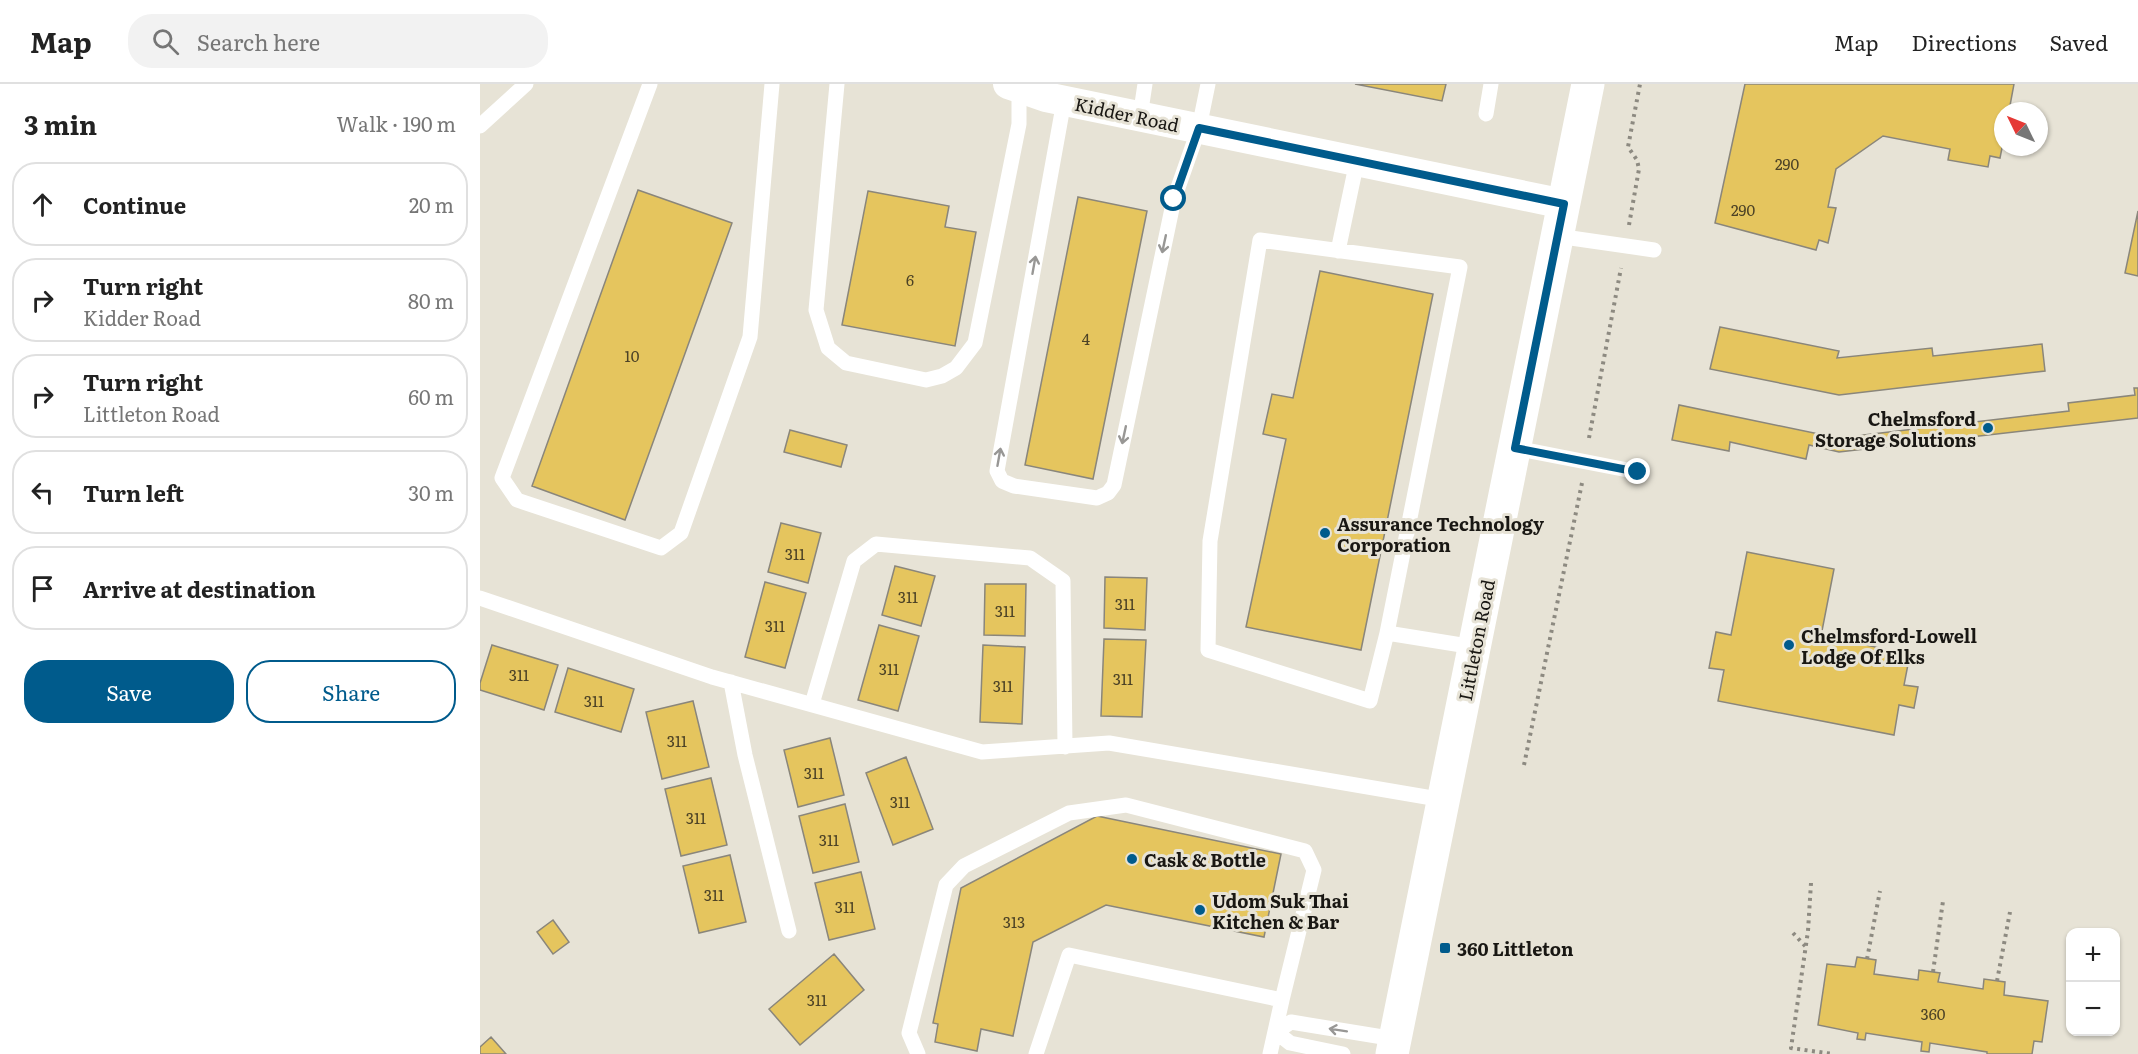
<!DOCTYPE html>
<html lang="en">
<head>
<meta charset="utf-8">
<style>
	:root { --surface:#fff; --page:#f2f2f2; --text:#222; --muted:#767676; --line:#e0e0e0; --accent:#005b8c }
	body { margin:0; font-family:Literata,serif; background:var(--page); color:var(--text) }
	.controls { position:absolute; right:18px; bottom:18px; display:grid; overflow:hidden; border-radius:12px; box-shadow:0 2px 4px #0004 }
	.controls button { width:54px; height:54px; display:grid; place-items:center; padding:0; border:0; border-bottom:2px solid var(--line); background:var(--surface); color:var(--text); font:30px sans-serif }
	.compass { position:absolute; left:1514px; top:18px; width:54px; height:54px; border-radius:50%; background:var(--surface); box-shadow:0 2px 4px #0004; rotate:313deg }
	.stop { position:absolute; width:18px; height:18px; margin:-14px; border:4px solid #005b8c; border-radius:50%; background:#fff }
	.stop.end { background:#005b8c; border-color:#fff; box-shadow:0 2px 6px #0008 }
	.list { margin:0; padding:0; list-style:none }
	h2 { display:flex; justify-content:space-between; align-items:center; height:78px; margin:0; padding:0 24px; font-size:26px }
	h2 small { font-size:20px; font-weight:400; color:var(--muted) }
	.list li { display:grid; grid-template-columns:39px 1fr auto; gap:18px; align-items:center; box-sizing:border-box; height:84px; margin:0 12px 12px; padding:0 12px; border:2px solid var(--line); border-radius:24px }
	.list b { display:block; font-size:22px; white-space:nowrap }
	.list p { margin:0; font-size:20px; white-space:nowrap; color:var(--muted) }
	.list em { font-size:20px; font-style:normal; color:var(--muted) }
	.actions { display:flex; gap:12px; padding:18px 24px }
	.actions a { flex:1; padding:14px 0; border:2px solid var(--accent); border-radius:24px; text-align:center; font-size:21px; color:var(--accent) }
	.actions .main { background:var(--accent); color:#fff }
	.icon { flex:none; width:33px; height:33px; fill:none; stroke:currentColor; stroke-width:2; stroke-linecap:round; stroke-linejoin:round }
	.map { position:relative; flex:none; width:1658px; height:970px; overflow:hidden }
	header { display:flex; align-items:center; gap:36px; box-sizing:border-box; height:84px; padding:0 30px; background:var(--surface); border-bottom:2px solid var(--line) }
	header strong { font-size:28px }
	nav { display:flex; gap:33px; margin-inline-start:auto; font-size:21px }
	.search { width:420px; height:54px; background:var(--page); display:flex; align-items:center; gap:15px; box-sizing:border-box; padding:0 21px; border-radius:24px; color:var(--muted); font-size:22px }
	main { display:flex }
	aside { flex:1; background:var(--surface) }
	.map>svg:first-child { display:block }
	.building { fill:#e5c55e; stroke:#8a867b; stroke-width:1.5 }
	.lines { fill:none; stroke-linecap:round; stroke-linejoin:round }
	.path { stroke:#8d8a81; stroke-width:4; stroke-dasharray:3 4.5; stroke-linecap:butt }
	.service { stroke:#fff; stroke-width:15 }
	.minor { stroke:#fff; stroke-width:30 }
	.primary { stroke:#fff; stroke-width:33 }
	.oneway { stroke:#989795 }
	.route { stroke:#005b8c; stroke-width:8 }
	.poi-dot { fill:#005b8c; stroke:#e7e3d6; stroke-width:2 }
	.labels { text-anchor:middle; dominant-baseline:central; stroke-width:6; stroke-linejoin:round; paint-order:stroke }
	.number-label { font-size:15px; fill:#4c4226 }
	.street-label { font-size:18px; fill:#191713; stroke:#e7e3d6 }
	.poi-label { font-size:18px; font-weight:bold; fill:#191713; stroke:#e7e3d6; text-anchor:start }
</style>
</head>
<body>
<header>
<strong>Map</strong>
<div class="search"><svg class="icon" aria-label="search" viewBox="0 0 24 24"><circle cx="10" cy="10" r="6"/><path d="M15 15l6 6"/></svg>Search here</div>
<nav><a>Map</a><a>Directions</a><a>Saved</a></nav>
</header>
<main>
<aside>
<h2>3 min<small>Walk · 190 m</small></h2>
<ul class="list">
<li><svg class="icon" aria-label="ahead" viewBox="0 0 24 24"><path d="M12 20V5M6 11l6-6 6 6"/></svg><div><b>Continue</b></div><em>20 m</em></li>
<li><svg class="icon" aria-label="right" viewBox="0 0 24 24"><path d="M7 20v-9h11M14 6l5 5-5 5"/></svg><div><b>Turn right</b><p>Kidder Road</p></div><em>80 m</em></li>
<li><svg class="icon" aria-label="right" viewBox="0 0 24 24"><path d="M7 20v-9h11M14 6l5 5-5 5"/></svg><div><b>Turn right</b><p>Littleton Road</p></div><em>60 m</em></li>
<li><svg class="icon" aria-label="left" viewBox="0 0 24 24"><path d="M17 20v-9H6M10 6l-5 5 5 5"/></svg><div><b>Turn left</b></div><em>30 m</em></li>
<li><svg class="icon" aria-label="arrive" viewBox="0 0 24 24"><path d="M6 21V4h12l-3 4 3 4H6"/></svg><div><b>Arrive at destination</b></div></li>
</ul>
<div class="actions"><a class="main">Save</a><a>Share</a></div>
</aside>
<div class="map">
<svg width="1658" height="970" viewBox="0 0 1658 970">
	<rect width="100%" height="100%" fill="#e7e3d6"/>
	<path class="building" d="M 875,0 L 966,0 L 962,17 Z
		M 1265,0 L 1534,0 L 1529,27 L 1523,27 L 1523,59 L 1520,74 L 1510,72 L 1508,83 L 1468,76 L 1470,65 L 1403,52 L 1356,85 L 1348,123 L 1356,124 L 1348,159 L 1339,156 L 1336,166 L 1235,139 Z
		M 158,106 L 252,139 L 145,436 L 52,402 Z
		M 388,107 L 469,122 L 465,143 L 496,148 L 475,262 L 362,241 Z
		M 598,113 L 667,127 L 613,395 L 545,381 Z
		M 1658,127 L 1658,192 L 1645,189 Z
		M 840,187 L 953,210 L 881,566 L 766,543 L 806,355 L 783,350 L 792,310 L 813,314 Z
		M 1240,243 L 1359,267 L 1357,274 L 1452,264 L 1453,272 L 1562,260 L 1565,287 L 1359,311 L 1230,285 Z
		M 1654,304 L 1658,304 L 1658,334 L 1359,368 L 1329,361 L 1326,375 L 1250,358 L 1249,367 L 1192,356 L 1199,321 L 1358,354 L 1589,327 L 1588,319 L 1655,311 Z
		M 310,346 L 367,361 L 361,383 L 304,368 Z
		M 301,439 L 341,449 L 328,499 L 288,488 Z
		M 1267,468 L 1354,485 L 1341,552 L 1430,570 L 1424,601 L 1438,603 L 1434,624 L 1419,621 L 1414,651 L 1238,617 L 1244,586 L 1229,584 L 1236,548 L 1251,551 Z
		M 415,482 L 455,492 L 441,542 L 402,531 Z
		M 625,493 L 667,494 L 665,546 L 624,544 Z
		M 285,498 L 326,509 L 305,584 L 265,573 Z
		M 505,500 L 546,500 L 545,552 L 504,551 Z
		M 399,541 L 439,552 L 418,627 L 378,616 Z
		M 624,555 L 666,556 L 662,633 L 621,632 Z
		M 12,561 L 78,581 L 64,626 L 0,606 L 0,599 Z
		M 503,561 L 545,563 L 542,640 L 500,638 Z
		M 88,584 L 154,605 L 141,648 L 75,628 Z
		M 213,617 L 229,683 L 182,695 L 166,628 Z
		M 350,654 L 364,711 L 318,723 L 304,666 Z
		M 426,673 L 453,745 L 413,761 L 386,689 Z
		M 231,694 L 247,761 L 201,772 L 185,705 Z
		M 365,720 L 379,778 L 333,789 L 319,732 Z
		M 617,732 L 801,770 L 784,853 L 626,821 L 553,858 L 533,952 L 501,945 L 497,967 L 455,958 L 458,940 L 453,939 L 481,804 Z
		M 250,771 L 266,838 L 219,849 L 203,782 Z
		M 381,788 L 395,845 L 349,856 L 335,799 Z
		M 73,836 L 89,858 L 73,870 L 57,848 Z
		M 354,870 L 384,906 L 320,961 L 289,925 Z
		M 1377,873 L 1396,876 L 1394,890 L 1438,896 L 1439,886 L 1460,889 L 1458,898 L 1503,905 L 1504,895 L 1525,898 L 1524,911 L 1568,917 L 1562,958 L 1554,957 L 1552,970 L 1507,970 L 1507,968 L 1450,959 L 1449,968 L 1441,967 L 1442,958 L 1386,949 L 1385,956 L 1377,955 L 1378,949 L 1338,941 L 1347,880 L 1375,883 Z
		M 11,953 L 26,970 L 0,970 L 0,963 Z"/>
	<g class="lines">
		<path class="path" d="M 1149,141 L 1159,85 L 1157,76 L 1148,63 L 1160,0
			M 1109,354 L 1141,184
			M 1044,681 L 1102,399
			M 1331,799 L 1328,847 L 1311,964 L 1353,970
			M 1313,849 L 1326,863
			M 1387,875 L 1400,807
			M 1453,888 L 1463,817
			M 1517,897 L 1530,828"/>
		<path class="service" d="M 170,0 L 22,394 L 37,416 L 181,464 L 201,449 L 270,253 L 292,0
			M 357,0 L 336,226 L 348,264 L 366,279 L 446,296 L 462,292 L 476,284 L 495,259 L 539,40 L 539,4
			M 584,17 L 517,387 L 522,397 L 534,402 L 617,414 L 628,409 L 634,401 L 694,115 L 719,44 L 728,0
			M 1006,30 L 1011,0
			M 660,33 L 665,0
			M 0,42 L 46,0
			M 1077,152 L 1174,166
			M 858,167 L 877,77
			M 1035,364 L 1158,388
			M 0,514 L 232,593 L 502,668 L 629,659 L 964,716
			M 907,549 L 890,617 L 728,566 L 730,457 L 780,156 L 980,183 L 907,549 L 994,563
			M 251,598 L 265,671 L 309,847
			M 332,620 L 374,477 L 396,460 L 550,474 L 583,497 L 585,663
			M 796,948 L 811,938 L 915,955
			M 796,948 L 810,959 L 863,970
			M 438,970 L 429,949 L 466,801 L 484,782 L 589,729 L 646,721 L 825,767 L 834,786 L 802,916
			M 556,970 L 589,871 L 802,916 L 790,970"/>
		<path class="minor" d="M 528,0 L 566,13 L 1084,120"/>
		<path class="primary" d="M 912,970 L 1108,0"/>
	</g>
	<defs><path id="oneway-shaft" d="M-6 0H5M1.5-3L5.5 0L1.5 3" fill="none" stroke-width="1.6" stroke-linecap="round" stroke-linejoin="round" transform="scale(1.5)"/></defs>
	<g class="oneway">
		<use href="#oneway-shaft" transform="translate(684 160) rotate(102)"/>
		<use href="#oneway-shaft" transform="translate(554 181) rotate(-80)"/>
		<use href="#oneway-shaft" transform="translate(644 351) rotate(102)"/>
		<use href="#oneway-shaft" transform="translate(519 373) rotate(-80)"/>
		<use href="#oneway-shaft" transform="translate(858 946) rotate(-171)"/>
	</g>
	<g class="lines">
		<path class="route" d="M 694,115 L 719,44 L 1084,120 L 1035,364 L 1158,388"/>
	</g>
	<g class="poi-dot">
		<circle cx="1508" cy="344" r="6"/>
		<circle cx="845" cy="449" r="6"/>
		<circle cx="1309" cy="561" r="6"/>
		<circle cx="652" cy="775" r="6"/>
		<circle cx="720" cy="826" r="6"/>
		<rect x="959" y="858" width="12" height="12" rx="3"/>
	</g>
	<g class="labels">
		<g class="number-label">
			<text x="1307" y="79">290</text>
			<text x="1263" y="125">290</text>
			<text x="430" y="195">6</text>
			<text x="606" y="254">4</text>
			<text x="152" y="271">10</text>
			<text x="315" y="469">311</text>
			<text x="428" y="512">311</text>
			<text x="645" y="519">311</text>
			<text x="525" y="526">311</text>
			<text x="295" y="541">311</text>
			<text x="409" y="584">311</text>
			<text x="39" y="590">311</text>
			<text x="643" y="594">311</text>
			<text x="523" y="601">311</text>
			<text x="114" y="616">311</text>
			<text x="197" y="656">311</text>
			<text x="334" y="688">311</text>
			<text x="420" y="717">311</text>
			<text x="216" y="733">311</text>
			<text x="349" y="755">311</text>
			<text x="234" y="810">311</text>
			<text x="365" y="822">311</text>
			<text x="534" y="837">313</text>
			<text x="337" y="915">311</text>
			<text x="1453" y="929">360</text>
		</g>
		<g class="street-label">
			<text transform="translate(647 30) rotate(12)">Kidder Road</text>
			<text transform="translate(996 556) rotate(-79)">Littleton Road</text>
		</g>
		<g class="poi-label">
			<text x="1496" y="334" text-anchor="end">Chelmsford<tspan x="1496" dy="21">Storage Solutions</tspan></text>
			<text x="857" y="439">Assurance Technology<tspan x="857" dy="21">Corporation</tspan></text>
			<text x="1321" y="551">Chelmsford-Lowell<tspan x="1321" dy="21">Lodge Of Elks</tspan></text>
			<text x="664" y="775">Cask &amp; Bottle</text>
			<text x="732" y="816">Udom Suk Thai<tspan x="732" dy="21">Kitchen &amp; Bar</tspan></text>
			<text x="977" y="864">360 Littleton</text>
		</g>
	</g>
</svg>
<div class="controls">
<button>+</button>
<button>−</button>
</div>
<svg class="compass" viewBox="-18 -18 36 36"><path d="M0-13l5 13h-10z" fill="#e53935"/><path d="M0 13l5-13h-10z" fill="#767676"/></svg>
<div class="stop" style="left:694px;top:115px"></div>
<div class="stop end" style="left:1158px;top:388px"></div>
</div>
</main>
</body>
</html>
